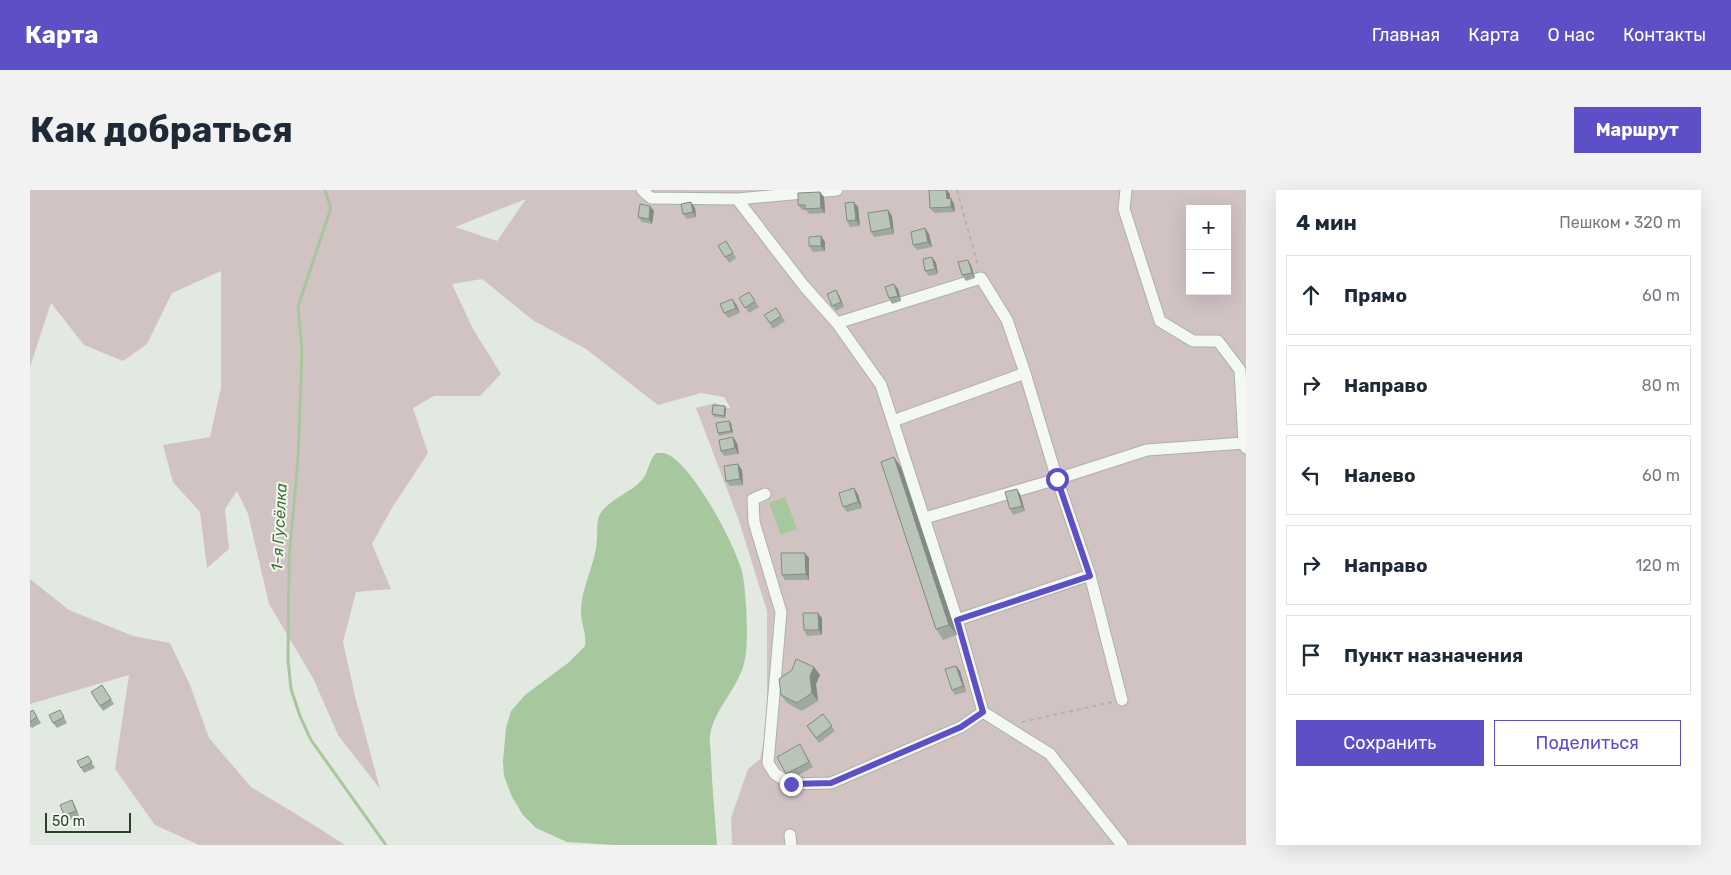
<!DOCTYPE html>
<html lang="ru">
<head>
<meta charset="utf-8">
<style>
	:root { --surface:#fff; --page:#f2f2f3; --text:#1f2937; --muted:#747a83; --line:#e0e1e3; --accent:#5d4fc5 }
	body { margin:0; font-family:Rubik,sans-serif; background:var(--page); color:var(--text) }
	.controls { position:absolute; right:15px; top:15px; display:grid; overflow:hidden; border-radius:0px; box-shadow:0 5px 20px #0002 }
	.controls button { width:45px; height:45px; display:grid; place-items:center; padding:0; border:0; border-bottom:1px solid var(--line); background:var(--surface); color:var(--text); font:25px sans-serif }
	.scale { position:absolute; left:15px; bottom:12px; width:86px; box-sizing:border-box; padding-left:5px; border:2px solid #2d402b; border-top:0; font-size:14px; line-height:18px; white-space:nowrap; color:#2d402b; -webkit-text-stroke:4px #f2f7f1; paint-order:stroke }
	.stop { position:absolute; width:15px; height:15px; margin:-11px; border:4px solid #5d4fc5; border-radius:50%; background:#fff }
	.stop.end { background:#5d4fc5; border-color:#fff; box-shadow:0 1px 5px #0008 }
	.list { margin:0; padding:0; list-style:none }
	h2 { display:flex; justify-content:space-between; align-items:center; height:65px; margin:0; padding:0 20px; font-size:21px }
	h2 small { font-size:16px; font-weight:400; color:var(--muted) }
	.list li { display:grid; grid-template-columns:32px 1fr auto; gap:15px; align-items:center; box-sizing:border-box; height:80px; margin:0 10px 10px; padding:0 10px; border:1px solid var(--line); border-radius:0px }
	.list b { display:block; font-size:19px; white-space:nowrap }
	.list em { font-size:16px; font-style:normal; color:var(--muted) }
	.actions { display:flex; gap:10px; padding:15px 20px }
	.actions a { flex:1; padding:11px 0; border:1px solid var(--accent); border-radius:0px; text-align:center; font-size:18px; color:var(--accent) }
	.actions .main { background:var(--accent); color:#fff }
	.icon { flex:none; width:28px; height:28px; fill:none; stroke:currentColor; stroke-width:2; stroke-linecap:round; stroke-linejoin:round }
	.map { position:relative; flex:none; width:1216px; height:655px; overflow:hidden; border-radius:0px }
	header { display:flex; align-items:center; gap:30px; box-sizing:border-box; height:70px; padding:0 25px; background:var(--accent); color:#fff }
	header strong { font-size:24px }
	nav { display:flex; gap:28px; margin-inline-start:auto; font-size:18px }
	.intro { display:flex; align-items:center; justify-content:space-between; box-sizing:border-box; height:120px; padding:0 30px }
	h1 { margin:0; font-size:35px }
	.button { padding:12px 22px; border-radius:0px; background:var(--accent); color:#fff; font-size:18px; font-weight:700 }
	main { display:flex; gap:30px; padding:0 30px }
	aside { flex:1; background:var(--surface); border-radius:0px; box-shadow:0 5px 20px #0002 }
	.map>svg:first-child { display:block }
	.green { fill:#d2c3c3; fill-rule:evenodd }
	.water { fill:#a7c79f }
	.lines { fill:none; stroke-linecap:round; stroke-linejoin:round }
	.stream { stroke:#a7c79f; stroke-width:3 }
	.minor-casing { stroke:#a8b3a7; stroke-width:13 }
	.path { stroke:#acb6ac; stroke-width:2; stroke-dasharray:4 4; stroke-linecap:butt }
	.minor { stroke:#f4f8f4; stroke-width:11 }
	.wall { fill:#a0a99f }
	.shaded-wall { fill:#828a82 }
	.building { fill:#bac5b9; stroke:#828a82 }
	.route { stroke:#5d4fc5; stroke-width:6 }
	.labels { text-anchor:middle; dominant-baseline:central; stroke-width:4; stroke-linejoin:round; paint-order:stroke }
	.water-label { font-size:16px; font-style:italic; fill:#427137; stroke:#f2f7f1 }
</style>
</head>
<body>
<header>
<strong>Карта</strong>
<nav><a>Главная</a><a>Карта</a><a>О нас</a><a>Контакты</a></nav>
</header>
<div class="intro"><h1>Как добраться</h1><a class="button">Маршрут</a></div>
<main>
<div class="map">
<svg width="1216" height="655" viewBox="0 0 1216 655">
	<rect width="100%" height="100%" fill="#e2e9e1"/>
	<path class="green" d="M 0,0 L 1216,0 L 1216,655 L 702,655 L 701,628 L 718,579 L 730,569 L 737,536 L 737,421 L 708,328 L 666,218 L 685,213 L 701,219 L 694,207 L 671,203 L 628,215 L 556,159 L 504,131 L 452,89 L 422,94 L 443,139 L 471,184 L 450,206 L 404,206 L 383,218 L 398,263 L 362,318 L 342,354 L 361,399 L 326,402 L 313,452 L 325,506 L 350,599 L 308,545 L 283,488 L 239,414 L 218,324 L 207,301 L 195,319 L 199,359 L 177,378 L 170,322 L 143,292 L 133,255 L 180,247 L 191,197 L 191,81 L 142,103 L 117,154 L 93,171 L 54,155 L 21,113 L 0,177 ZM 496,9 L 467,51 L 425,37 ZM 1160,19 L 1197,19 L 1197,101 L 1160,101 Z
		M 0,389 L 39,420 L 103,446 L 140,453 L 160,495 L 179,548 L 221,597 L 271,627 L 315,655 L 169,655 L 125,635 L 85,579 L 99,485 L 0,514 Z"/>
	<path class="water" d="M 626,263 C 629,263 631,263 634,263 C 661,270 708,359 713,386 C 716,405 719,450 715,469 C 710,497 685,517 680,545 C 679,552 681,560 681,568 C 682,597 685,626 687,655 L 584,655 L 537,652 L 506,638 L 493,625 L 482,607 L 474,586 L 473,571 L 476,538 L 481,521 L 495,505 L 538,473 L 555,456 C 557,443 550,432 551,419 C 552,395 566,373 567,349 C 568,338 565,329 573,320 C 584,307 601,302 612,290 C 619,282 618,271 626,263 Z
		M 755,307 L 767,339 L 751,345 L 739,313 Z"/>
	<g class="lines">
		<path class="stream" d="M 295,0 L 301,18 L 268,117 L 272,162 L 268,269 L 259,369 L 258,470 L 261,499 L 270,526 L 281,550 L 356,655"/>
		<g class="minor-casing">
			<path id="minor" d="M 612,0 L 621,8 L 707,9 L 774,96 L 807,133 L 851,195 L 927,430 L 953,522 L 1020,564 L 1092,655
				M 1096,0 L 1094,19 L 1130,131 L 1163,151 L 1188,151 L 1210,180 L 1214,253 L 1216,258
				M 707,9 L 807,0
				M 807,133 L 951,88 L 977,130 L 995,183 L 1027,289 L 1060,385 L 1092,510
				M 863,231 L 995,183
				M 735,304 L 723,309 L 724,332 L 751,422 L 738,573 L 745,584 L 761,594 L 801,593 L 931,537 L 953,522
				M 895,328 L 1027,289 L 1117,260 L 1214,253
				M 927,430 L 1060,385
				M 760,645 L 761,655"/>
		</g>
		<path class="path" d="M 927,0 L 948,76
			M 992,532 L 1082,512"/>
		<use href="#minor" class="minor"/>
	</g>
	<path class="wall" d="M 790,2 L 794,7 L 795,23 L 779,24 L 776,20 L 772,20 L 768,15 Z
		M 920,4 L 920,9 L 924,14 L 925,22 L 904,23 L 900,18 Z
		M 620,16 L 624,21 L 622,34 L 612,32 L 608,27 Z
		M 828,17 L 830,36 L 820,37 L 817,31 Z
		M 665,18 L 666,27 L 657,29 L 653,24 Z
		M 858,20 L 862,26 L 864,44 L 844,47 L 841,42 Z
		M 895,38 L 899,44 L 902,57 L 887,60 L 883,55 Z
		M 791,46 L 795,52 L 795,61 L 783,62 L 779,56 Z
		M 699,56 L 706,68 L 699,73 L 695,67 Z
		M 902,67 L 906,73 L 908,84 L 899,86 L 895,81 Z
		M 941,75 L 945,88 L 936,91 L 932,85 Z
		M 868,99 L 871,111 L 862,114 L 859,108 Z
		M 719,102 L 729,117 L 719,123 L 709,108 Z
		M 809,105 L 814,117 L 806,121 L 802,116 Z
		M 706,114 L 710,123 L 698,128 L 694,123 Z
		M 746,118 L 755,131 L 743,139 L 734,125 Z
		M 695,216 L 696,219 L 695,228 L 684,227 L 682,224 Z
		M 701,233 L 703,243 L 689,246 L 688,243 Z
		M 707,253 L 709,264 L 694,266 L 691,261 Z
		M 871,277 L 927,445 L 913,450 L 906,439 Z
		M 712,280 L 713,295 L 700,296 L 696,291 Z
		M 987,299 L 990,304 L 995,321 L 983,325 L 980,319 Z
		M 828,304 L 832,318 L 817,322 L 813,317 Z
		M 775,363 L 779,368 L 779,390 L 755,390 L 752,385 Z
		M 792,428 L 792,445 L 777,446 L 774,440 Z
		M 926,476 L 930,481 L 936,502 L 925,505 L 922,500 Z
		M 784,477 L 790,485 L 786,494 L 788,511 L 772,521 L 757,513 L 751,505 Z
		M 72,495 L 84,514 L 73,521 L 61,502 Z
		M 3,520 L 11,533 L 2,538 L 0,536 L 0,522 Z
		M 30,520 L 37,533 L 27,538 L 23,533 Z
		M 793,524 L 805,541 L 789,553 L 777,536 Z
		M 773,559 L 783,577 L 760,590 L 756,584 Z
		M 58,566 L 65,578 L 54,583 L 51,578 Z
		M 42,610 L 45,616 L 49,626 L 38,631 L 34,625 Z"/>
	<path class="shaded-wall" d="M 916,0 L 917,0 L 920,4 L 920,14 L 917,9 Z
		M 790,2 L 794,7 L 795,23 L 791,18 Z
		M 921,8 L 924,14 L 925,22 L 921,17 Z
		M 661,12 L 665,18 L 666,27 L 663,22 Z
		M 824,12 L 828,17 L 830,36 L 826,30 Z
		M 620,16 L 624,21 L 622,34 L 619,29 Z
		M 858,20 L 862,26 L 864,44 L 861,38 Z
		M 895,38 L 899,44 L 902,57 L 898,52 Z
		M 791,46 L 795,52 L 795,61 L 791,56 Z
		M 902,67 L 906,73 L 908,84 L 905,79 Z
		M 938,70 L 941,75 L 945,88 L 942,83 Z
		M 864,94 L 868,99 L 871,111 L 868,106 Z
		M 806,100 L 809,105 L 814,117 L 811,112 Z
		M 702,109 L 706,114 L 710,123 L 706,118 Z
		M 695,216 L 696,219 L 695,228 L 694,226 Z
		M 699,231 L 701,233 L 703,243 L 701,241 Z
		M 703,247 L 707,253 L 709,264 L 705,258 Z
		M 864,267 L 871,277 L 927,445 L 919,435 Z
		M 708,274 L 712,280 L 713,295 L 710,289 Z
		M 824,298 L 828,304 L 832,318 L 828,312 Z
		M 987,299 L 990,304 L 995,321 L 992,316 Z
		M 775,363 L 779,368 L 779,390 L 776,384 Z
		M 788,423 L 792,428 L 792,445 L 789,440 Z
		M 926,476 L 930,481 L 936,502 L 933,496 Z
		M 784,477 L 790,485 L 786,494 L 788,511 L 782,503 L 780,486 Z
		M 42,610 L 45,616 L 49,626 L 46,621 Z"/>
	<path class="building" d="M 899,0 L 916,0 L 917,9 L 921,8 L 921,17 L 900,18 Z
		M 790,2 L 791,18 L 775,19 L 775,15 L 768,15 L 768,3 Z
		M 661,12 L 663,22 L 653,24 L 651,14 Z
		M 824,12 L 826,30 L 817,31 L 815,13 Z
		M 610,14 L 620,16 L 619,29 L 608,27 Z
		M 858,20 L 861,38 L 841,42 L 838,23 Z
		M 895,38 L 898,52 L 883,55 L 881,42 Z
		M 791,46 L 791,56 L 779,56 L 779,47 Z
		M 696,51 L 703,63 L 695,67 L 688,56 Z
		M 902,67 L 905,79 L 895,81 L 893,69 Z
		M 938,70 L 942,83 L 932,85 L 928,72 Z
		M 864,94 L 868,106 L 859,108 L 855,97 Z
		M 806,100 L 811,112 L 802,116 L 797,104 Z
		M 719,102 L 725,111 L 715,118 L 709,108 Z
		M 702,109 L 706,118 L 694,123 L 690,114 Z
		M 746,118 L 751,126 L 740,133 L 734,125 Z
		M 683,215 L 695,216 L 694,226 L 682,224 Z
		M 699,231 L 701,241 L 688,243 L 686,233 Z
		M 703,247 L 705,258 L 691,261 L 689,250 Z
		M 864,267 L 919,435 L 906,439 L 851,272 Z
		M 708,274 L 710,289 L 696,291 L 694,276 Z
		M 824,298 L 828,312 L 813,317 L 809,303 Z
		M 987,299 L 992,316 L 980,319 L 975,302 Z
		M 751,363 L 775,363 L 776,384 L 752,385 Z
		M 773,423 L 788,423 L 789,440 L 774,440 Z
		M 766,469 L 784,477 L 780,486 L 782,503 L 767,513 L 751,505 L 749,489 L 762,480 Z
		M 926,476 L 933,496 L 922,500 L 915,479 Z
		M 72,495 L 81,509 L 70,516 L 61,502 Z
		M 3,520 L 7,527 L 0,532 L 0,522 Z
		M 30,520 L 34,527 L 23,533 L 19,525 Z
		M 793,524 L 802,536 L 786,548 L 777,536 Z
		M 770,554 L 779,572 L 756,584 L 747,567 Z
		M 58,566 L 62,572 L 51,578 L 47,571 Z
		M 42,610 L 46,621 L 34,625 L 30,615 Z"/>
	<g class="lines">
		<path class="route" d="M 761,594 L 801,593 L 931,537 L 953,522 L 927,430 L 1060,386 L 1027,289"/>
	</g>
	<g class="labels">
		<g class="water-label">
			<text transform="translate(249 337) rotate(-87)">1-я Гусёлка</text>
		</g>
	</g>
</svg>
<div class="controls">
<button>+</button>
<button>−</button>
</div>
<div class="scale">50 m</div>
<div class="stop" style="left:1027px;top:289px"></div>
<div class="stop end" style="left:761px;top:594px"></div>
</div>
<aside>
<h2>4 мин<small>Пешком · 320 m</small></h2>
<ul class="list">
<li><svg class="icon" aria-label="ahead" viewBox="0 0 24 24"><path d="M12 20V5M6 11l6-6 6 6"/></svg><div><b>Прямо</b></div><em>60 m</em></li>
<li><svg class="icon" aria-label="right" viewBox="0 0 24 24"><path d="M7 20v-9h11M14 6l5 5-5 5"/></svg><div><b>Направо</b></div><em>80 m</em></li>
<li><svg class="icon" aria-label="left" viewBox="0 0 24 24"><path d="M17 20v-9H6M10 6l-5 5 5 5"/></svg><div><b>Налево</b></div><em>60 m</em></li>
<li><svg class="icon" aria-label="right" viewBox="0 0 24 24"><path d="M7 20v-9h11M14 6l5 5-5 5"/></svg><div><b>Направо</b></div><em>120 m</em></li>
<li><svg class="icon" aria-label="arrive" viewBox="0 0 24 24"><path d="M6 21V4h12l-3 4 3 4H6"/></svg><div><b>Пункт назначения</b></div></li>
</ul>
<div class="actions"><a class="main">Сохранить</a><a>Поделиться</a></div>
</aside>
</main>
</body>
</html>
